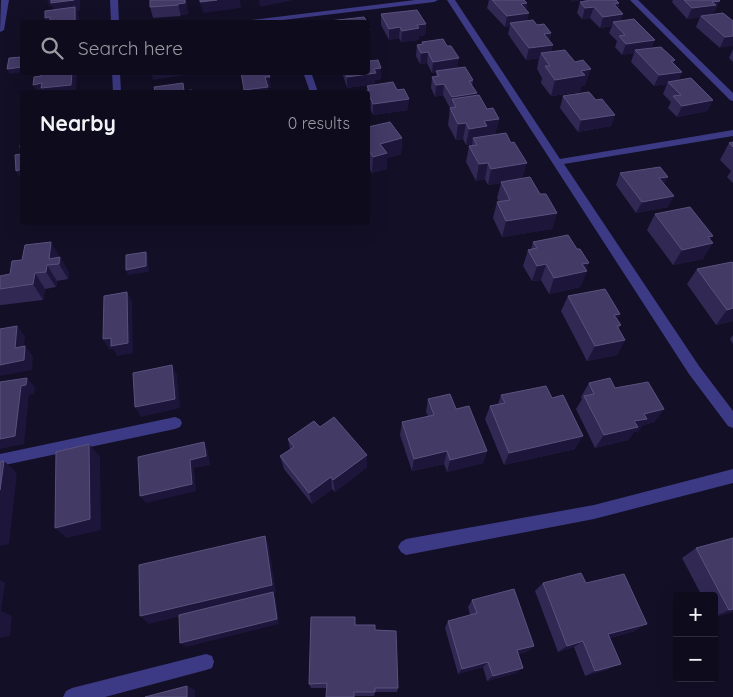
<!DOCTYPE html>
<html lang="en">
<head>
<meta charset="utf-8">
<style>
	:root { --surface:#0e0b1c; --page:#1c1929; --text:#f1f3f6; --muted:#9b9ba3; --line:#2e2b3b }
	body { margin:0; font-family:Quicksand,sans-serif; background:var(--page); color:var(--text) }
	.controls { position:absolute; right:15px; bottom:15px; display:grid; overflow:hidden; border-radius:5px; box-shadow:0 5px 20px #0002 }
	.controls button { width:45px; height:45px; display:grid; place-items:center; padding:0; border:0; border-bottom:1px solid var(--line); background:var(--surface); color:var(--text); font:25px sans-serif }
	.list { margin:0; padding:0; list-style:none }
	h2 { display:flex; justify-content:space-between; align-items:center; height:65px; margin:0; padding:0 20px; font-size:21px }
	h2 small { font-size:16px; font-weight:400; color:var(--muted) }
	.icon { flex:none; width:28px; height:28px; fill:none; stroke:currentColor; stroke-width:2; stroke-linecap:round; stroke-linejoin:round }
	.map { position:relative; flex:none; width:733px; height:697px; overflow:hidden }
	.search { position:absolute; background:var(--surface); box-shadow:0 5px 20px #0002; left:20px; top:20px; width:350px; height:55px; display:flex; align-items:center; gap:12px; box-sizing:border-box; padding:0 18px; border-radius:5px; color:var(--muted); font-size:19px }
	.panel { position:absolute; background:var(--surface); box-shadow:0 5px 20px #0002; left:20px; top:90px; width:350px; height:135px; border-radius:5px }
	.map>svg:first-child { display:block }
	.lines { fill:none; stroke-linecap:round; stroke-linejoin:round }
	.minor { fill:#3d3a85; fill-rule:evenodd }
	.wall { fill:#312854 }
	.shaded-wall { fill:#1d163a }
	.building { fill:#433a66; stroke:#5a527e }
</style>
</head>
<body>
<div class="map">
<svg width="733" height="697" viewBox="0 0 733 697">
	<rect width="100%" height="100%" fill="#130f26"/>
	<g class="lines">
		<path class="minor" d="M 1,0 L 9,0 L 4,30 L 0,32 Z
			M 110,0 L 118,0 L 119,22 L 111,22 Z
			M 415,0 L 438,0 L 434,2 L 266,22 L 247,22 L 251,20 Z
			M 447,0 L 455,0 L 560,159 L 733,130 L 733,136 L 564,164 L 699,366 L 733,411 L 733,428 L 728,426 L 689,374 Z
			M 630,0 L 638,0 L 733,93 L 733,101 L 730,100 Z
			M 112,72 L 120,72 L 121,92 L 113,92 Z
			M 303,72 L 311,72 L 318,92 L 310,92 Z
			M 175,417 L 180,419 L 182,423 L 180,427 L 175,429 L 0,466 L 0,454 Z
			M 733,469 L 733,483 L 594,519 L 406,555 L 401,552 L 398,547 L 401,542 L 406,539 L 594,505 Z
			M 206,654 L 212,656 L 214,662 L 212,668 L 206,670 L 105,697 L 63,697 L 66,691 L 72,688 Z"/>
	</g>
	<path class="wall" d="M 186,0 L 188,14 L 180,15 L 181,16 L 153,18 L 150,7 Z
		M 489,0 L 524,0 L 527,3 L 526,10 L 527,21 L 537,25 L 551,33 L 549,41 L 551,52 L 585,86 L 581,86 L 580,92 L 551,96 L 541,83 L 542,78 L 537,69 L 539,58 L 526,60 L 508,34 L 510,26 L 505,27 L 487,8 Z
		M 584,0 L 616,0 L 619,3 L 618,8 L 621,21 L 651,48 L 675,60 L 673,63 L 682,72 L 678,81 L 713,100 L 707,111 L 677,117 L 668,108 L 671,102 L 663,94 L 667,84 L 654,86 L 631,62 L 634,53 L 622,55 L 615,47 L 617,41 L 609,33 L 612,26 L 600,28 L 590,18 L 582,19 L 577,13 L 580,2 L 583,2 Z
		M 673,0 L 719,0 L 715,11 L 713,12 L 712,14 L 733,21 L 720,48 L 696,27 L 700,17 L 687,19 L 672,2 Z
		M 381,14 L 426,24 L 425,35 L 419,36 L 418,40 L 401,42 L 399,38 L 389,40 L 381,25 Z
		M 422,42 L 473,80 L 472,86 L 476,96 L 487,109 L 499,119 L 495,134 L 522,179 L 540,194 L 557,213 L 552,229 L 502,237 L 493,218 L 497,202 L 499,202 L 497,198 L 501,183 L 488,185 L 485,179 L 476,181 L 466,162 L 469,146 L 472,145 L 472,144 L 466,145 L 463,139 L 456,140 L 448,125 L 450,108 L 443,95 L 435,97 L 431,88 L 432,77 L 436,76 L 436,72 L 432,73 L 427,63 L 420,64 L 416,56 L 417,45 L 422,45 Z
		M 733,49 L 733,62 L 729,58 Z
		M 370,61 L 381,68 L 381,79 L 375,80 L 375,84 L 347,88 L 342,72 L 368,72 Z
		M 367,86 L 397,90 L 408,110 L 373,115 L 371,110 L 368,110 L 368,92 L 364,92 L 364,91 L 367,90 Z
		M 563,96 L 596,100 L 615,115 L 611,126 L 578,132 L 560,108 Z
		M 368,127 L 402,138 L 401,154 L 387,158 L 387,169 L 372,173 L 368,166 Z
		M 733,142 L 733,183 L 727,177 L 731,171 L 720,160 L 729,143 Z
		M 620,173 L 664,184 L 668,207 L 636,213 L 616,185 Z
		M 655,214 L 711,240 L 703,259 L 673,265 L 647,230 Z
		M 533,242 L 586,270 L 587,271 L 580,287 L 549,294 L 541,280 L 532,281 L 523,266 L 528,250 L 531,249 Z
		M 61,258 L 61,259 L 69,273 L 68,279 L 57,281 L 56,287 L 45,289 L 43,300 L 1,305 L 0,305 L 0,276 L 10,274 Z
		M 733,263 L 733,321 L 716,325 L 687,284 L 697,269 Z
		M 568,296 L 620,314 L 617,319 L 621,325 L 618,329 L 625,340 L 617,355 L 587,361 L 561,311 Z
		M 733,335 L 733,344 L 730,339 Z
		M 589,383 L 615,388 L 664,409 L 654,422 L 643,425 L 637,432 L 634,432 L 628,440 L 595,448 L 576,409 L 582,399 L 581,397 Z
		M 501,395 L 575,449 L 504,465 L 485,419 L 490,406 L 498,404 Z
		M 428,399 L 456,409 L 487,451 L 483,463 L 447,472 L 444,464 L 412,471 L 400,435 L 402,422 L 428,416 L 426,412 Z
		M 320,427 L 367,455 L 367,467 L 335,492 L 332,489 L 312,504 L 284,469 L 280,456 L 290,450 L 288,439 Z
		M 696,548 L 733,612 L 714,617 L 714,596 L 702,596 L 682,558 Z
		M 543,583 L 586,583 L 635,631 L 610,638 L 609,669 L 585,676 L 574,647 L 558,652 L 535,591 Z
		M 472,600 L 534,646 L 526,652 L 518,654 L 523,668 L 516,673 L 487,681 L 483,667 L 458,674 L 445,628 L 448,621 L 470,615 L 468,607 Z
		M 355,625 L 375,630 L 398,688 L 397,692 L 375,692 L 374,696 L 355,696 L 326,688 L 311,688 L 309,684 Z"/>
	<path class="shaded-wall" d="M 47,0 L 80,0 L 80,11 L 77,11 L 79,18 L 79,22 L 75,22 L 55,14 L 52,6 L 49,6 Z
		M 185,0 L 186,0 L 188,14 L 180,15 L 181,16 L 178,4 Z
		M 217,0 L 240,0 L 241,8 L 203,13 L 200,2 Z
		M 259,0 L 294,0 L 260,7 Z
		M 571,0 L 583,0 L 571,2 Z
		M 720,1 L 715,11 L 713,12 L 711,16 L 701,16 L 700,17 L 687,19 L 692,8 L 712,2 Z
		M 527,3 L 525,14 L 529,13 L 526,24 L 510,23 L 510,26 L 505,27 L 507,16 L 521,4 Z
		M 619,3 L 616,14 L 614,4 Z
		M 594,7 L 590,18 L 582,19 L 585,8 Z
		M 623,14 L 620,25 L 613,22 L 612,26 L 600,28 L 603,17 Z
		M 50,17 L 52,22 L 47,22 L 45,18 Z
		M 426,24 L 425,35 L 419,36 L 418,40 L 401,42 L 402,31 L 417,25 Z
		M 400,27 L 399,38 L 389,40 L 389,29 Z
		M 368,30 L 370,30 L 370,41 L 368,41 Z
		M 551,33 L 548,44 L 544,34 Z
		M 733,36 L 733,46 L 720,48 L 725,37 Z
		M 655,40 L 650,51 L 635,50 L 634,53 L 622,55 L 626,44 Z
		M 553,45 L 550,56 L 541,53 L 539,58 L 526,60 L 529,48 Z
		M 428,52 L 427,63 L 420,64 L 421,53 Z
		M 459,58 L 457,69 L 432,73 L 433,62 Z
		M 22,67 L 23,72 L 10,74 L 7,69 Z
		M 381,68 L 381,79 L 375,80 L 375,84 L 347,88 L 347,77 L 374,69 Z
		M 591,69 L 585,86 L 581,86 L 580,92 L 551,96 L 555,80 L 581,71 Z
		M 72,72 L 77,72 L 77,74 L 76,92 L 37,92 L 33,85 Z
		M 151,72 L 184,72 L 185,75 L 153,80 Z
		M 682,72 L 677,83 L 668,82 L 667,84 L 654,86 L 659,75 Z
		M 265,77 L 270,77 L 271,88 L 268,88 L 269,92 L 245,92 L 244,90 Z
		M 444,84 L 443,95 L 435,97 L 436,85 Z
		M 477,93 L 475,104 L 452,99 L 450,108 L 452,97 Z
		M 368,99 L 371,99 L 371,110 L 368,110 Z
		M 409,99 L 408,110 L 373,115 L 373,104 Z
		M 713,100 L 707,111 L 677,117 L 682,106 Z
		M 615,115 L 611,126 L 578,132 L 581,120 Z
		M 499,119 L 495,135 L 473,138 L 472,144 L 466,145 L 469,129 L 484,121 Z
		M 466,123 L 463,139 L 456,140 L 458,124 Z
		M 402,138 L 401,154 L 387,158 L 387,169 L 372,173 L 373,157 L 380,144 Z
		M 488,163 L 485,179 L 476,181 L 479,164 Z
		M 527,163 L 522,180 L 488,185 L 491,169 Z
		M 22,169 L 22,181 L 16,171 Z
		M 668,177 L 662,188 L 659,178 Z
		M 674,196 L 668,207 L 636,213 L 642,202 Z
		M 557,213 L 552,229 L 502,237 L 506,221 Z
		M 713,236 L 708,244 L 713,243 L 703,259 L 673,265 L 682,250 L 708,237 Z
		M 51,242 L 69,273 L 68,279 L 59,264 L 49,259 Z
		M 146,252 L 148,257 L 149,272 L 128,275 L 126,270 Z
		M 589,263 L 585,272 L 587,271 L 580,287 L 549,294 L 554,278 L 582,264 Z
		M 546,264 L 541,280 L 532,281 L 537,266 Z
		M 47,265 L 57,281 L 56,287 L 46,272 Z
		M 35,273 L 45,289 L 43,300 L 33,284 Z
		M 127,292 L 132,302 L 133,353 L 117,356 L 113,349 L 109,349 L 103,339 Z
		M 733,308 L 733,321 L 716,325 L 727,310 Z
		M 620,314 L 612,329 L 614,315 Z
		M 17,326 L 25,336 L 23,358 L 15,348 Z
		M 625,340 L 617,355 L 587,361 L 595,346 Z
		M 25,346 L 33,356 L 32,370 L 0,376 L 0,365 Z
		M 172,365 L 177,375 L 180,408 L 141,417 L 135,407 Z
		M 27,378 L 35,387 L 34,394 L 29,395 L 24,444 L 0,449 L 0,439 L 21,386 Z
		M 664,409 L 654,422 L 643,425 L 637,432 L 634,432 L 628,440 L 595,448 L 604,435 L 634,421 L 644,414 Z
		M 583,436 L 575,449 L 504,465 L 509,453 Z
		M 204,442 L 208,451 L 210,465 L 194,468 L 196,491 L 146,503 L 140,496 L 190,460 Z
		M 89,444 L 100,457 L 101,530 L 67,538 L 55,528 Z
		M 447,451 L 444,464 L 412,471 L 414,459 Z
		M 487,451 L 483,463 L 447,472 L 450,460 Z
		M 367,455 L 367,467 L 335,492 L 333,480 Z
		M 4,461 L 17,473 L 9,544 L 0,546 L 0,490 Z
		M 331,477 L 332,489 L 312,504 L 309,493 Z
		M 265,536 L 269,546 L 276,593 L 273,593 L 276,598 L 279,624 L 186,647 L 180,643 L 273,594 L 149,624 L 140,616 Z
		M 0,580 L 5,583 L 1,611 L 12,616 L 10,636 L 0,638 Z
		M 733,609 L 733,612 L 714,617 L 729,610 Z
		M 647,624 L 635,631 L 598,641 L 608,634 Z
		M 583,641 L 574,647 L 558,652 L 567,646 Z
		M 534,646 L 526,652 L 510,656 L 517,650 Z
		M 488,662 L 483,667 L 458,674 L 462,669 Z
		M 621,664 L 609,669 L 585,676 L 595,671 Z
		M 523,668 L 516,673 L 487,681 L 493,676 Z
		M 187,686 L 195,690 L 195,697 L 187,697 Z"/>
	<path class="building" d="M 51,0 L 74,0 L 51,3 Z
		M 150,0 L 185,0 L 185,3 L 178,4 L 178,5 L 150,7 Z
		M 200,0 L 217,0 L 200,2 Z
		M 492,0 L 524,0 L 527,3 L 521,4 L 529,13 L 507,16 Z
		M 587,0 L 616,0 L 619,3 L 614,4 L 623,14 L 603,17 L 594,7 L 585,8 L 580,2 L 588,1 Z
		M 684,0 L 719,0 L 720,1 L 712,2 L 716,5 L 692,8 Z
		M 75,7 L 75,22 L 50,22 L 50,17 L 45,18 L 45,11 Z
		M 417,10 L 426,24 L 417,25 L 419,28 L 402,31 L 400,27 L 389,29 L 381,14 Z
		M 723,13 L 733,21 L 733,36 L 725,37 L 701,16 Z
		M 364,17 L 367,22 L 329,22 L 329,21 Z
		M 634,19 L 655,40 L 626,44 L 619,36 L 625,35 L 613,22 Z
		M 533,20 L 537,25 L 544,24 L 551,33 L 544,34 L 553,45 L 529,48 L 510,23 Z
		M 368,24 L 370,30 L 368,30 Z
		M 443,39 L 447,46 L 451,46 L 459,58 L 433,62 L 428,52 L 421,53 L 417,45 L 423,44 L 422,42 Z
		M 661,47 L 675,60 L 671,61 L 682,72 L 659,75 L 635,50 Z
		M 565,50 L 575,62 L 583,60 L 591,69 L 581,71 L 585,75 L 555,80 L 545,66 L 550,66 L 541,53 Z
		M 368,54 L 370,61 L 378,60 L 381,68 L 374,69 L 376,73 L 347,77 L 345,72 L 368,72 Z
		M 22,57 L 22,67 L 7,69 L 9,58 Z
		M 465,67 L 473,80 L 469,81 L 477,93 L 452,97 L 444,84 L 436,85 L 432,77 L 439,76 L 436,71 Z
		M 41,72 L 72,72 L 71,85 L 41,88 L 42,83 L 33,85 L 34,77 L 41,76 Z
		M 241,72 L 268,72 L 270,77 L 265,77 L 268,87 L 244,90 Z
		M 691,78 L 713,100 L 682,106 L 673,96 L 681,95 L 668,82 Z
		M 393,82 L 397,90 L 404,89 L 409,99 L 373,104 L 371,99 L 368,99 L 368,92 L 365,92 L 364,91 L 369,90 L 367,86 Z
		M 183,83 L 184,91 L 192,90 L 192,92 L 151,92 L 151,91 L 155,91 L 154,87 Z
		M 589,92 L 596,100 L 602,99 L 615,115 L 581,120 L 563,96 Z
		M 479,95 L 487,109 L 493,108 L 499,119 L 484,121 L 487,126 L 469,129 L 466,123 L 458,124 L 450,108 L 456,107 L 452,99 Z
		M 390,122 L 402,138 L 380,144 L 387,153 L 373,157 L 368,149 L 368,127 Z
		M 506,133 L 511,143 L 514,142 L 527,163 L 491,169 L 488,163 L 479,164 L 469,146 L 477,145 L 473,138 Z
		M 733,142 L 733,147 L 729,143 Z
		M 20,145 L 22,145 L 22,169 L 16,171 L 15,155 L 21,154 Z
		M 660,167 L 668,177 L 659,178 L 674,196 L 642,202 L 620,173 Z
		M 530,177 L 540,194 L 546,194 L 557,213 L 506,221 L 497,202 L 510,200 L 501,182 Z
		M 690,207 L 713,236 L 708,237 L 713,243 L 682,250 L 655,214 Z
		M 568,235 L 577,249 L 580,249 L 589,263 L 582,264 L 587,271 L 554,278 L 546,264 L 537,266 L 528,250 L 537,248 L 533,242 Z
		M 51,242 L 49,259 L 60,257 L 59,264 L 47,265 L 46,272 L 35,273 L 33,284 L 0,289 L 0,276 L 10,274 L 12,261 L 22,260 L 25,245 Z
		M 146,252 L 146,266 L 126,270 L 126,255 Z
		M 732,262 L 733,263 L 733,308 L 727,310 L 697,269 Z
		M 605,289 L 620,314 L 614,315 L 621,325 L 617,326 L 625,340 L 595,346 L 568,296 Z
		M 127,292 L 128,343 L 111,346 L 111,338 L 103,339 L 104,296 Z
		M 17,326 L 15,348 L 25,346 L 24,360 L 0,365 L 0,329 Z
		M 172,365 L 175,399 L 135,407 L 133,373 Z
		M 27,378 L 26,385 L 21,386 L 15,436 L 0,439 L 0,382 Z
		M 610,378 L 615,388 L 648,382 L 664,409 L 644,414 L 647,419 L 634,421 L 638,427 L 604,435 L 584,396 L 594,394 L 589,383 Z
		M 546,386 L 552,398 L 563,395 L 583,436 L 509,453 L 490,406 L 505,403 L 501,395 Z
		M 450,394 L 456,409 L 469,406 L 487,451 L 450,460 L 447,451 L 414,459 L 402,422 L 434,415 L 428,399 Z
		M 334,417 L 367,455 L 333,480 L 331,477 L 309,493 L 280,456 L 294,447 L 288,439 L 314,421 L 320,427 Z
		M 204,442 L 206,456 L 190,460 L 192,484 L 140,496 L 138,457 Z
		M 89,444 L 90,519 L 55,528 L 56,452 Z
		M 4,461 L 0,490 L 0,462 Z
		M 265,536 L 272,585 L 140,616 L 139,565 Z
		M 733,538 L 733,609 L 729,610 L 696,548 Z
		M 581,573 L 586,583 L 624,574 L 647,624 L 608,634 L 621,664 L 595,671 L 583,641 L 567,646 L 543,583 Z
		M 514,589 L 534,646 L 517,650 L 523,668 L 493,676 L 488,662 L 462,669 L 448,621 L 477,613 L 472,600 Z
		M 273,592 L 277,619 L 180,643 L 179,615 Z
		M 311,617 L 355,617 L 355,625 L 375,625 L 375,630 L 396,631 L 398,688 L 375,688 L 375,692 L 354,692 L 354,697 L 326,697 L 327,683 L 309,684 Z
		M 187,686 L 187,697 L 145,697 Z"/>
</svg>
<div class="controls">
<button>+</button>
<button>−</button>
</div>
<div class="search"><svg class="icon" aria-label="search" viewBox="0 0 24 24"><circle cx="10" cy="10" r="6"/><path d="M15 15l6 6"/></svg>Search here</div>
<section class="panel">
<h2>Nearby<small>0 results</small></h2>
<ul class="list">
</ul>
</section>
</div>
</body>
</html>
